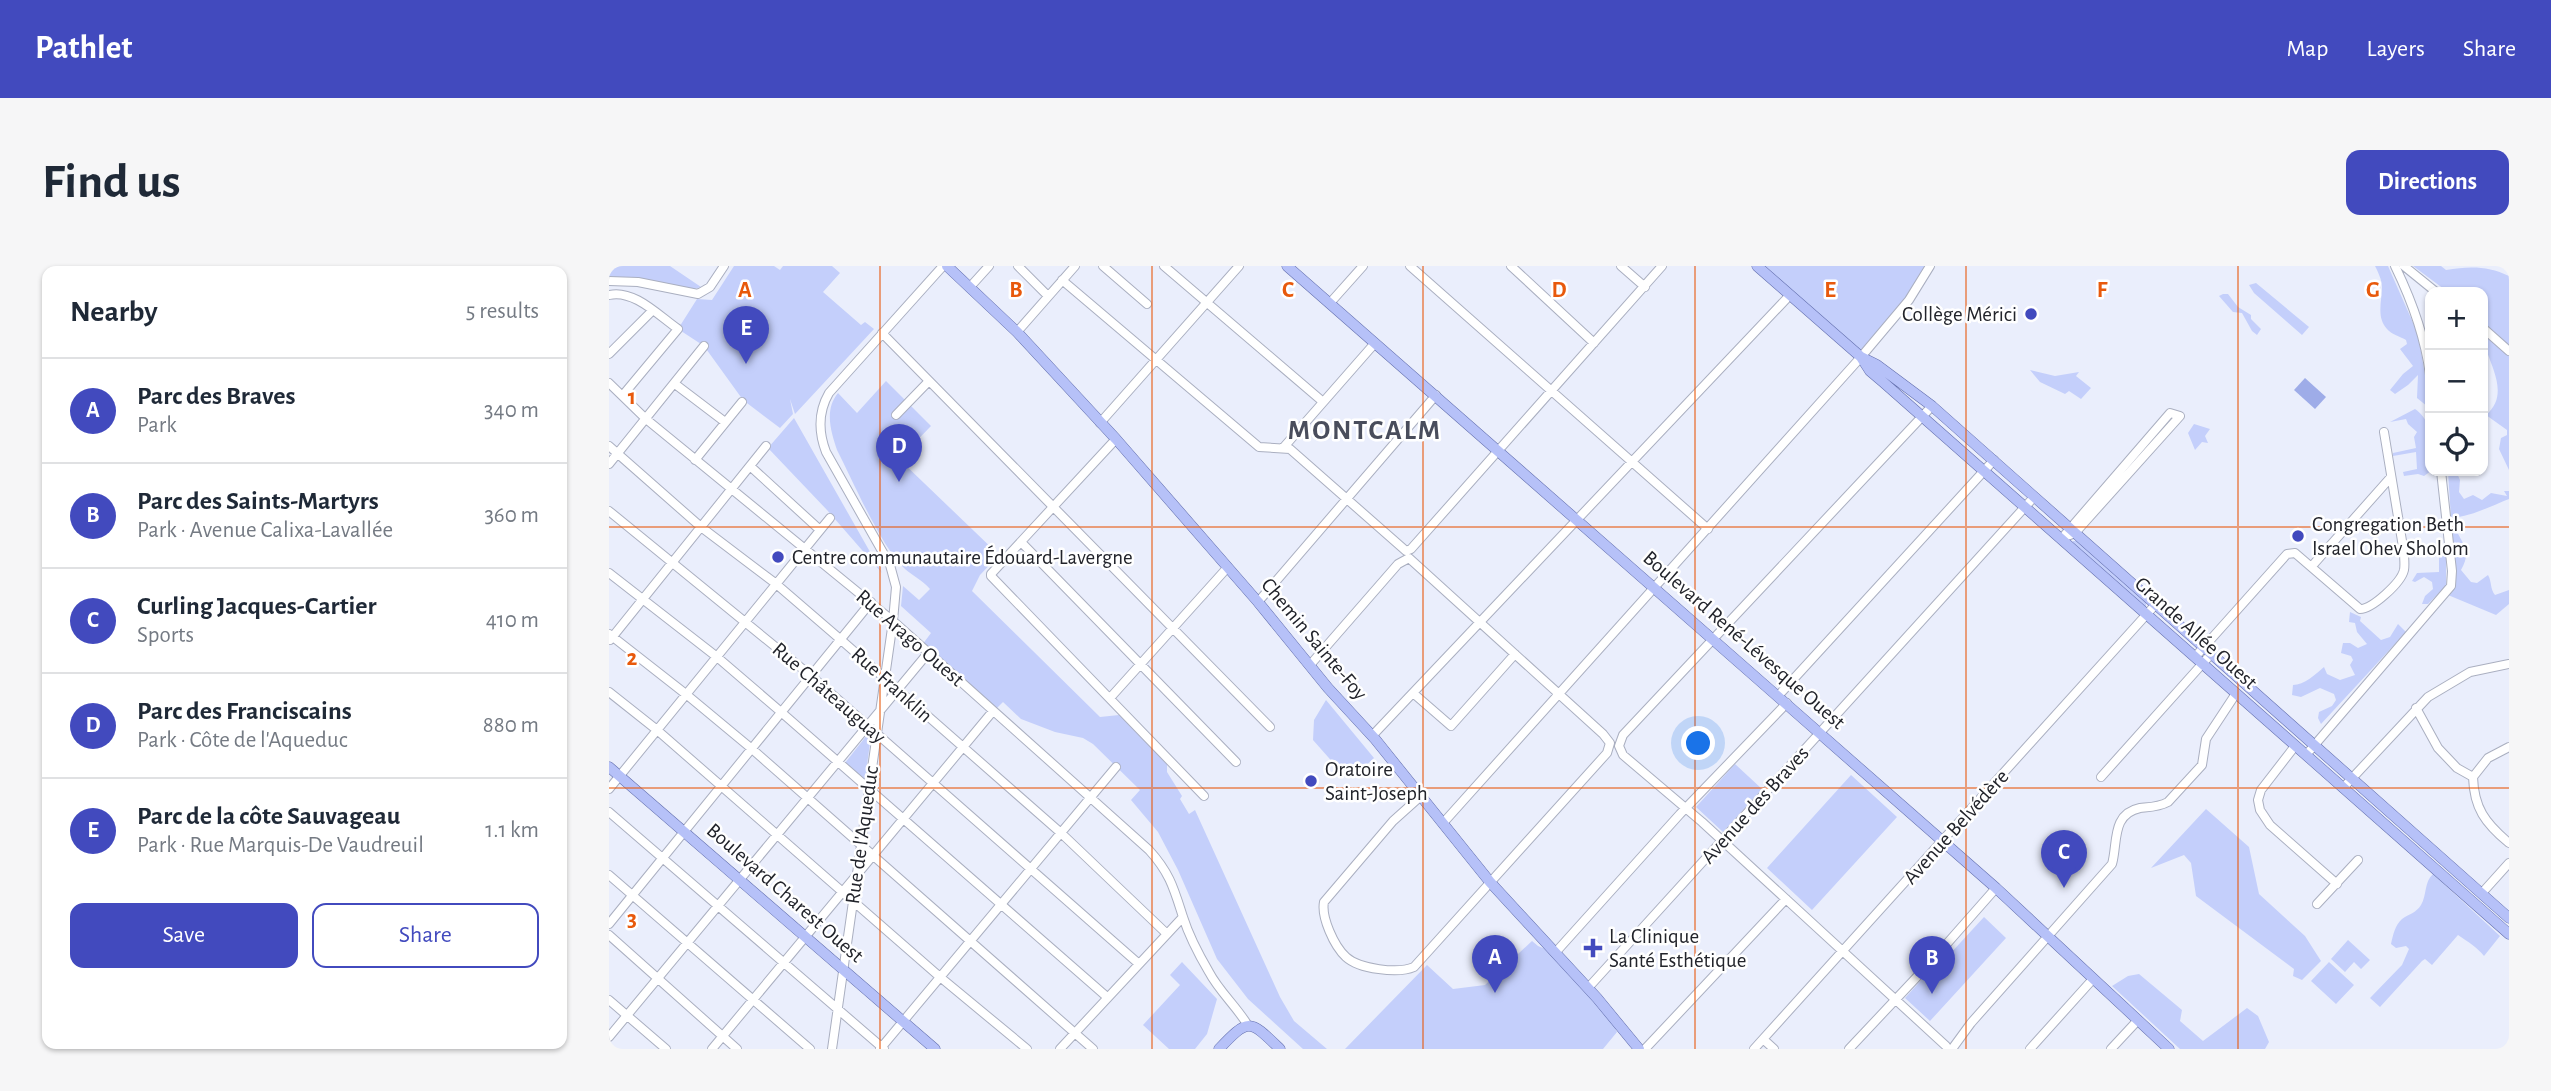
<!DOCTYPE html>
<html lang="en">
<head>
<meta charset="utf-8">
<style>
	:root { --surface:#fff; --page:#f6f6f7; --text:#1f2937; --muted:#747a83; --line:#e0e1e3; --accent:#424abe }
	body { margin:0; font-family:"Alegreya Sans",sans-serif; background:var(--page); color:var(--text) }
	.controls { position:absolute; right:21px; top:21px; display:grid; overflow:hidden; border-radius:14px; box-shadow:0 2px 5px #0004 }
	.controls button { width:63px; height:63px; display:grid; place-items:center; padding:0; border:0; border-bottom:2px solid var(--line); background:var(--surface); color:var(--text); font:35px sans-serif }
	.you { position:absolute; left:1090px; top:478px; width:24px; height:24px; margin:-18px; border:5px solid #fff; border-radius:50%; background:#1a73e8; box-shadow:0 0 0 10px #1a73e833 }
	.badge { display:grid; place-items:center; width:46px; height:46px; border-radius:50%; background:var(--accent); color:#fff; font-size:23px; font-weight:700 }
	.pin { position:absolute; translate:-50% -58px; filter:drop-shadow(0 2px 4px #0008) }
	.pin::after { content:''; position:absolute; top:37px; width:24px; height:21px; background:inherit; clip-path:polygon(0 0,100% 0,50% 100%) }
	.list { margin:0; padding:0; list-style:none }
	h2 { display:flex; justify-content:space-between; align-items:center; height:91px; margin:0; padding:0 28px; font-size:30px }
	h2 small { font-size:23px; font-weight:400; color:var(--muted) }
	.list li { display:grid; grid-template-columns:46px 1fr auto; gap:21px; align-items:center; box-sizing:border-box; height:105px; padding:0 28px; border-top:2px solid var(--line) }
	.list b { display:block; font-size:26px; white-space:nowrap }
	.list p { margin:0; font-size:23px; white-space:nowrap; color:var(--muted) }
	.list em { font-size:23px; font-style:normal; color:var(--muted) }
	.actions { display:flex; gap:14px; padding:21px 28px }
	.actions a { flex:1; padding:16px 0; border:2px solid var(--accent); border-radius:14px; text-align:center; font-size:24px; color:var(--accent) }
	.actions .main { background:var(--accent); color:#fff }
	.icon { flex:none; width:38px; height:38px; fill:none; stroke:currentColor; stroke-width:2; stroke-linecap:round; stroke-linejoin:round }
	.map { position:relative; flex:none; width:1900px; height:783px; overflow:hidden; border-radius:14px }
	header { display:flex; align-items:center; gap:42px; box-sizing:border-box; height:98px; padding:0 35px; background:var(--accent); color:#fff }
	header strong { font-size:33px }
	nav { display:flex; gap:38px; margin-inline-start:auto; font-size:24px }
	.intro { display:flex; align-items:center; justify-content:space-between; box-sizing:border-box; height:168px; padding:0 42px }
	h1 { margin:0; font-size:49px }
	.button { padding:18px 32px; border-radius:14px; background:var(--accent); color:#fff; font-size:24px; font-weight:700 }
	main { display:flex; gap:42px; padding:0 42px }
	aside { flex:1; background:var(--surface); border-radius:14px; box-shadow:0 2px 5px #0004 }
	.map>svg:first-child { display:block }
	.green { fill:#c4cffb }
	.water { fill:#9eace8 }
	.lines { fill:none; stroke-linecap:round; stroke-linejoin:round }
	.minor-casing { stroke:#aaafc0; stroke-width:10 }
	.major-casing { stroke:#636fad; stroke-width:11 }
	.minor { stroke:#fff; stroke-width:8 }
	.major { stroke:#b6c1f8; stroke-width:10 }
	.grid { fill:none; stroke:#e8590c; stroke-width:2; stroke-opacity:0.55 }
	.poi-dot { fill:#424abe; stroke:#fff; stroke-width:2.5 }
	.labels { text-anchor:middle; dominant-baseline:central; stroke-width:5; stroke-linejoin:round; paint-order:stroke }
	.poi-label { font-size:21px; fill:#22242b; stroke:#fff; text-anchor:start }
	.street-label { font-size:21px; fill:#22242b; stroke:#fff }
	.district-label { font-size:28px; font-weight:bold; letter-spacing:2px; fill:#494d5c; stroke:#fff }
	.grid-label { font-size:23px; text-anchor:middle; font-weight:bold; fill:#e8590c; stroke:#fff; stroke-width:5; stroke-linejoin:round; paint-order:stroke }
</style>
</head>
<body>
<header>
<strong>Pathlet</strong>
<nav><a>Map</a><a>Layers</a><a>Share</a></nav>
</header>
<div class="intro"><h1>Find us</h1><a class="button">Directions</a></div>
<main>
<aside>
<h2>Nearby<small>5 results</small></h2>
<ul class="list">
<li><span class="badge">A</span><div><b>Parc des Braves</b><p>Park</p></div><em>340 m</em></li>
<li><span class="badge">B</span><div><b>Parc des Saints-Martyrs</b><p>Park · Avenue Calixa-Lavallée</p></div><em>360 m</em></li>
<li><span class="badge">C</span><div><b>Curling Jacques-Cartier</b><p>Sports</p></div><em>410 m</em></li>
<li><span class="badge">D</span><div><b>Parc des Franciscains</b><p>Park · Côte de l'Aqueduc</p></div><em>880 m</em></li>
<li><span class="badge">E</span><div><b>Parc de la côte Sauvageau</b><p>Park · Rue Marquis-De Vaudreuil</p></div><em>1.1 km</em></li>
</ul>
<div class="actions"><a class="main">Save</a><a>Share</a></div>
</aside>
<div class="map">
<svg width="1900" height="783" viewBox="0 0 1900 783">
	<rect width="100%" height="100%" fill="#eaeefc"/>
	<path class="green" d="M 0,0 L 61,0 L 92,21 L 82,24 L 0,10 Z
		M 125,0 L 165,0 L 171,4 L 174,0 L 223,0 L 231,7 L 214,26 L 252,59 L 256,56 L 265,63 L 186,148 L 181,133 L 184,148 L 171,162 L 134,134 L 95,80 L 69,63 L 88,33 L 103,34 Z
		M 1145,0 L 1322,0 L 1312,16 L 1249,91 Z
		M 1766,0 L 1779,0 L 1809,68 L 1820,133 L 1819,141 L 1808,132 L 1809,109 L 1799,119 L 1786,128 L 1781,124 L 1794,108 L 1804,100 L 1791,83 L 1798,78 L 1797,74 C 1792,71 1782,68 1778,63 C 1767,51 1773,35 1773,21 C 1773,14 1769,6 1766,0 Z
		M 1804,0 L 1832,0 L 1837,4 C 1861,0 1879,0 1900,10 L 1900,204 L 1890,183 L 1892,172 L 1898,169 L 1898,164 L 1877,149 C 1898,131 1886,108 1878,86 L 1874,85 L 1874,26 L 1839,26 Z
		M 1647,17 L 1700,61 L 1693,69 L 1645,27 L 1640,19 Z
		M 1614,28 L 1619,28 L 1629,41 L 1642,49 L 1642,53 L 1652,63 L 1648,69 L 1643,65 L 1633,47 L 1624,46 L 1610,30 Z
		M 1421,104 L 1446,110 L 1470,106 L 1467,110 L 1482,122 L 1472,133 L 1460,125 L 1456,128 L 1431,116 Z
		M 277,115 L 322,160 L 290,193 L 390,289 L 371,309 L 363,325 L 491,451 L 510,449 L 558,498 L 558,506 L 573,530 L 571,533 L 580,548 L 586,544 L 671,731 L 685,755 L 718,783 L 694,783 L 639,733 L 608,693 L 569,604 L 549,566 L 522,534 L 531,524 L 484,478 L 474,472 L 446,466 L 412,453 L 394,436 L 386,444 L 313,379 L 322,367 L 292,340 L 294,320 L 310,334 L 321,323 C 313,314 304,310 296,303 C 272,281 244,215 228,184 C 222,166 215,144 229,127 L 248,147 Z
		M 1806,143 C 1828,158 1818,184 1822,205 L 1815,210 L 1809,208 L 1795,210 L 1794,206 L 1808,203 L 1807,186 L 1784,190 L 1784,187 L 1807,182 L 1805,171 L 1808,166 L 1799,158 L 1797,153 L 1781,156 Z
		M 185,152 L 273,307 L 218,244 L 159,182 Z
		M 1585,158 L 1601,163 L 1596,170 L 1599,177 L 1593,176 L 1586,184 L 1579,167 Z
		M 1847,205 L 1851,214 L 1850,226 L 1855,233 L 1864,229 L 1873,234 L 1882,227 L 1898,230 L 1895,225 L 1900,225 L 1900,233 C 1882,240 1861,251 1842,252 L 1839,206 Z
		M 1848,266 C 1857,282 1861,288 1852,304 L 1862,316 L 1868,317 L 1879,309 C 1883,316 1881,323 1886,329 L 1900,324 L 1900,338 L 1887,349 L 1839,329 L 1842,267 Z
		M 1464,275 L 1469,275 L 1537,336 L 1537,341 L 1535,342 L 1463,279 Z
		M 1830,277 L 1837,282 L 1837,320 L 1819,338 L 1813,338 L 1816,330 L 1824,323 L 1823,316 L 1815,311 L 1806,316 L 1803,315 L 1808,307 L 1830,306 L 1830,292 L 1825,282 Z
		M 1741,346 L 1752,351 L 1751,355 L 1772,374 L 1781,371 L 1789,358 L 1797,366 L 1712,458 L 1709,452 L 1710,446 L 1723,440 L 1727,434 L 1725,428 L 1711,422 L 1692,431 L 1683,429 L 1684,419 C 1695,419 1707,408 1715,401 L 1718,408 L 1731,414 L 1746,409 L 1741,399 L 1744,394 L 1742,390 L 1732,387 L 1734,377 L 1741,377 L 1749,382 L 1758,378 L 1748,366 L 1746,357 L 1740,356 Z
		M 717,434 L 765,492 L 749,507 L 739,508 L 727,500 L 704,474 L 705,454 Z
		M 258,469 L 262,470 L 256,513 L 236,497 Z
		M 1126,498 L 1153,523 L 1114,566 L 1087,541 Z
		M 1242,509 L 1288,551 L 1203,644 L 1158,602 Z
		M 1597,543 L 1640,581 L 1650,628 L 1696,670 L 1712,695 L 1693,714 L 1684,710 L 1685,703 L 1587,630 L 1582,597 L 1575,589 L 1542,602 Z
		M 1824,608 L 1891,670 L 1875,690 C 1868,681 1859,676 1849,669 L 1823,699 L 1816,693 L 1813,695 L 1771,741 L 1761,732 L 1793,699 L 1800,683 L 1797,680 L 1787,682 L 1782,678 C 1784,669 1786,659 1793,653 C 1800,648 1807,647 1812,639 C 1818,629 1815,616 1824,608 Z
		M 1375,651 L 1397,672 L 1321,755 L 1296,732 L 1325,700 L 1328,702 Z
		M 1739,674 L 1761,694 L 1752,703 L 1745,696 L 1736,706 L 1722,693 Z
		M 923,675 L 929,680 L 946,687 L 992,737 L 1008,766 L 994,783 L 736,783 L 818,699 L 844,723 L 876,719 Z
		M 573,696 L 608,733 L 598,768 L 586,783 L 560,783 L 534,759 L 571,719 L 561,709 Z
		M 1720,696 L 1745,719 L 1727,738 L 1702,715 Z
		M 1530,708 L 1573,744 L 1571,755 L 1594,775 L 1638,742 L 1649,750 L 1660,776 L 1656,783 L 1571,783 L 1503,720 L 1519,710 Z"/>
	<path class="water" d="M 1696,112 L 1717,131 L 1706,143 L 1685,124 Z"/>
	<g class="lines">
		<g class="minor-casing">
			<path id="minor" d="M 409,0 L 439,30
				M 494,0 L 538,38
				M 555,0 L 713,135
				M 801,0 L 1099,263
				M 902,0 L 985,77
				M 1012,0 L 1036,21
				M 1786,0 C 1803,35 1816,70 1821,109
				M 1795,0 L 1827,26
				M 453,14 L 650,181 L 681,183 L 797,285 L 802,283 L 1053,0
				M 0,15 L 29,16 L 89,28 L 101,21 L 115,0
				M 361,21 L 380,0
				M 0,29 C 25,23 50,50 69,63 L 14,129
				M 721,37 L 754,0
				M 1874,62 L 1900,85
				M 408,66 L 466,0
				M 273,67 L 661,461
				M 0,88 L 43,45
				M 0,117 L 37,153 L 284,355 L 540,584 C 561,607 565,623 574,651 C 580,670 590,689 600,706 C 610,725 627,740 638,758
				M 66,118 L 116,156
				M 1323,140 L 1014,469 L 1010,480 L 1014,489 L 1093,556 L 1337,780
				M 1561,147 L 1571,150 L 1466,267 L 1453,272 Z
				M 287,149 L 320,115
				M 491,157 L 630,0
				M 507,173 L 382,308 L 382,310 L 595,530
				M 0,180 L 92,261 L 166,317 L 231,373 L 452,567 L 557,667
				M 674,182 L 766,77
				M 86,194 L 133,136
				M 0,198 L 95,80
				M 141,200 L 211,264
				M 0,245 L 201,409 L 530,698
				M 412,276 L 627,496
				M 1703,300 L 1782,211
				M 0,307 L 108,391 L 172,446 L 498,731
				M 649,336 L 827,129
				M 0,368 L 78,429 L 143,483 L 484,783
				M 1,374 L 157,180
				M 1586,391 L 1678,288 L 1686,287 L 1751,343 C 1763,343 1792,317 1795,304 C 1796,299 1795,292 1795,287 L 1775,166
				M 701,399 L 789,298 L 800,292 L 994,468 L 1001,477 L 998,487 L 805,701 C 789,708 750,703 737,691 C 725,680 712,651 715,636 L 784,555 L 813,529
				M 0,426 L 48,464 L 331,711 L 418,783
				M 804,427 L 842,460 L 906,388
				M 1169,430 L 1385,194
				M 501,432 L 618,302
				M 1807,442 L 1829,482 L 1848,502 L 1864,511
				M 763,470 L 1181,29
				M 1686,480 L 1652,524 L 1649,534 L 1651,544 L 1661,559 L 1728,618
				M 1697,489 L 1842,320 L 1843,305 L 1832,205
				M 1492,511 L 1603,387
				M 1864,511 C 1865,542 1876,557 1900,577
				M 1864,511 L 1879,492 L 1900,481
				M 1734,522 L 1819,431 L 1861,406 L 1900,398
				M 0,523 L 221,252
				M 0,546 L 275,783
				M 835,556 L 1252,91 L 1300,34 L 1321,0
				M 0,609 L 201,783
				M 1873,627 L 1900,597
				M 1708,638 L 1749,594
				M 0,658 L 262,336
				M 0,669 L 128,783
				M 946,687 L 1071,548 L 1178,437
				M 979,722 L 1425,231
				M 0,734 L 57,783
				M 0,771 L 319,387
				M 1154,773 L 1165,783
				M 103,783 L 384,445
				M 223,783 L 284,355 L 287,321 L 281,299 L 217,186 C 209,165 209,146 220,127 L 334,0
				M 271,783 L 507,501
				M 451,783 L 574,651
				M 1036,783 L 1177,633
				M 1145,783 L 1547,338
				M 1240,783 L 1320,698 L 1387,622
				M 1343,783 L 1362,757 L 1503,598 C 1509,577 1502,548 1531,542 C 1541,541 1550,541 1559,536 L 1593,499 L 1597,473 L 1626,429
				M 1421,783 L 1484,713
				M 1502,783 L 1529,754"/>
		</g>
		<g class="major-casing">
			<path id="major" d="M 338,0 L 408,66 L 507,173 L 649,336 L 719,422 L 766,473 L 881,616 L 988,732 L 1030,783
				M 678,0 L 1387,622 L 1560,783
				M 1148,0 L 1252,91 L 1268,99 L 1323,140 L 1900,652
				M 1252,91 L 1261,105 L 1274,116 L 1900,668
				M 0,501 L 326,783
				M 610,783 C 640,751 641,754 671,783"/>
		</g>
		<use href="#minor" class="minor"/>
		<use href="#major" class="major"/>
	</g>
	<path class="grid" d="M 271,0 L 271,783M 543,0 L 543,783M 814,0 L 814,783M 1086,0 L 1086,783M 1357,0 L 1357,783M 1629,0 L 1629,783M 0,261 L 1900,261M 0,522 L 1900,522"/>
	<g class="poi-dot">
		<circle cx="1422" cy="48" r="7"/>
		<circle cx="1689" cy="270" r="7"/>
		<circle cx="169" cy="291" r="7"/>
		<circle cx="702" cy="515" r="7"/>
		<path d="M980.5 671.5h7v7h7v7h-7v7h-7v-7h-7v-7h7z"/>
	</g>
	<g class="labels">
		<g class="poi-label">
			<text x="1408" y="48" text-anchor="end">Collège Mérici</text>
			<text x="1703" y="258">Congregation Beth<tspan x="1703" dy="24">Israel Ohev Sholom</tspan></text>
			<text x="183" y="291">Centre communautaire Édouard-Lavergne</text>
			<text x="716" y="503">Oratoire<tspan x="716" dy="24">Saint-Joseph</tspan></text>
			<text x="1000" y="670">La Clinique<tspan x="1000" dy="24">Santé Esthétique</tspan></text>
		</g>
		<g class="street-label">
			<text transform="translate(1587 367) rotate(42)">Grande Allée Ouest</text>
			<text transform="translate(301 372) rotate(41)">Rue Arago Ouest</text>
			<text transform="translate(705 373) rotate(50)">Chemin Sainte-Foy</text>
			<text transform="translate(1135 374) rotate(41)">Boulevard René-Lévesque Ouest</text>
			<text transform="translate(283 419) rotate(42)">Rue Franklin</text>
			<text transform="translate(220 427) rotate(41)">Rue Châteauguay</text>
			<text transform="translate(1146 539) rotate(-48)">Avenue des Braves</text>
			<text transform="translate(1347 561) rotate(-48)">Avenue Belvédère</text>
			<text transform="translate(253 569) rotate(-82)">Rue de l'Aqueduc</text>
			<text transform="translate(176 627) rotate(41)">Boulevard Charest Ouest</text>
		</g>
		<g class="district-label">
			<text x="756" y="165">MONTCALM</text>
		</g>
	</g>
	<g class="grid-label">
		<text x="136" y="31">A</text>
		<text x="407" y="31">B</text>
		<text x="679" y="31">C</text>
		<text x="950" y="31">D</text>
		<text x="1221" y="31">E</text>
		<text x="1493" y="31">F</text>
		<text x="1764" y="31">G</text>
		<text x="23" y="138">1</text>
		<text x="23" y="399">2</text>
		<text x="23" y="660">3</text>
	</g>
</svg>
<div class="controls">
<button>+</button>
<button>−</button>
<button><svg class="icon" aria-label="locate" viewBox="0 0 24 24"><circle cx="12" cy="12" r="6"/><path d="M12 2v4M12 18v4M2 12h4M18 12h4"/></svg></button>
</div>
<div class="you"></div>
<div class="pin badge" style="left:886px;top:727px">A</div>
<div class="pin badge" style="left:1323px;top:728px">B</div>
<div class="pin badge" style="left:1455px;top:622px">C</div>
<div class="pin badge" style="left:290px;top:216px">D</div>
<div class="pin badge" style="left:137px;top:98px">E</div>
</div>
</main>
</body>
</html>
